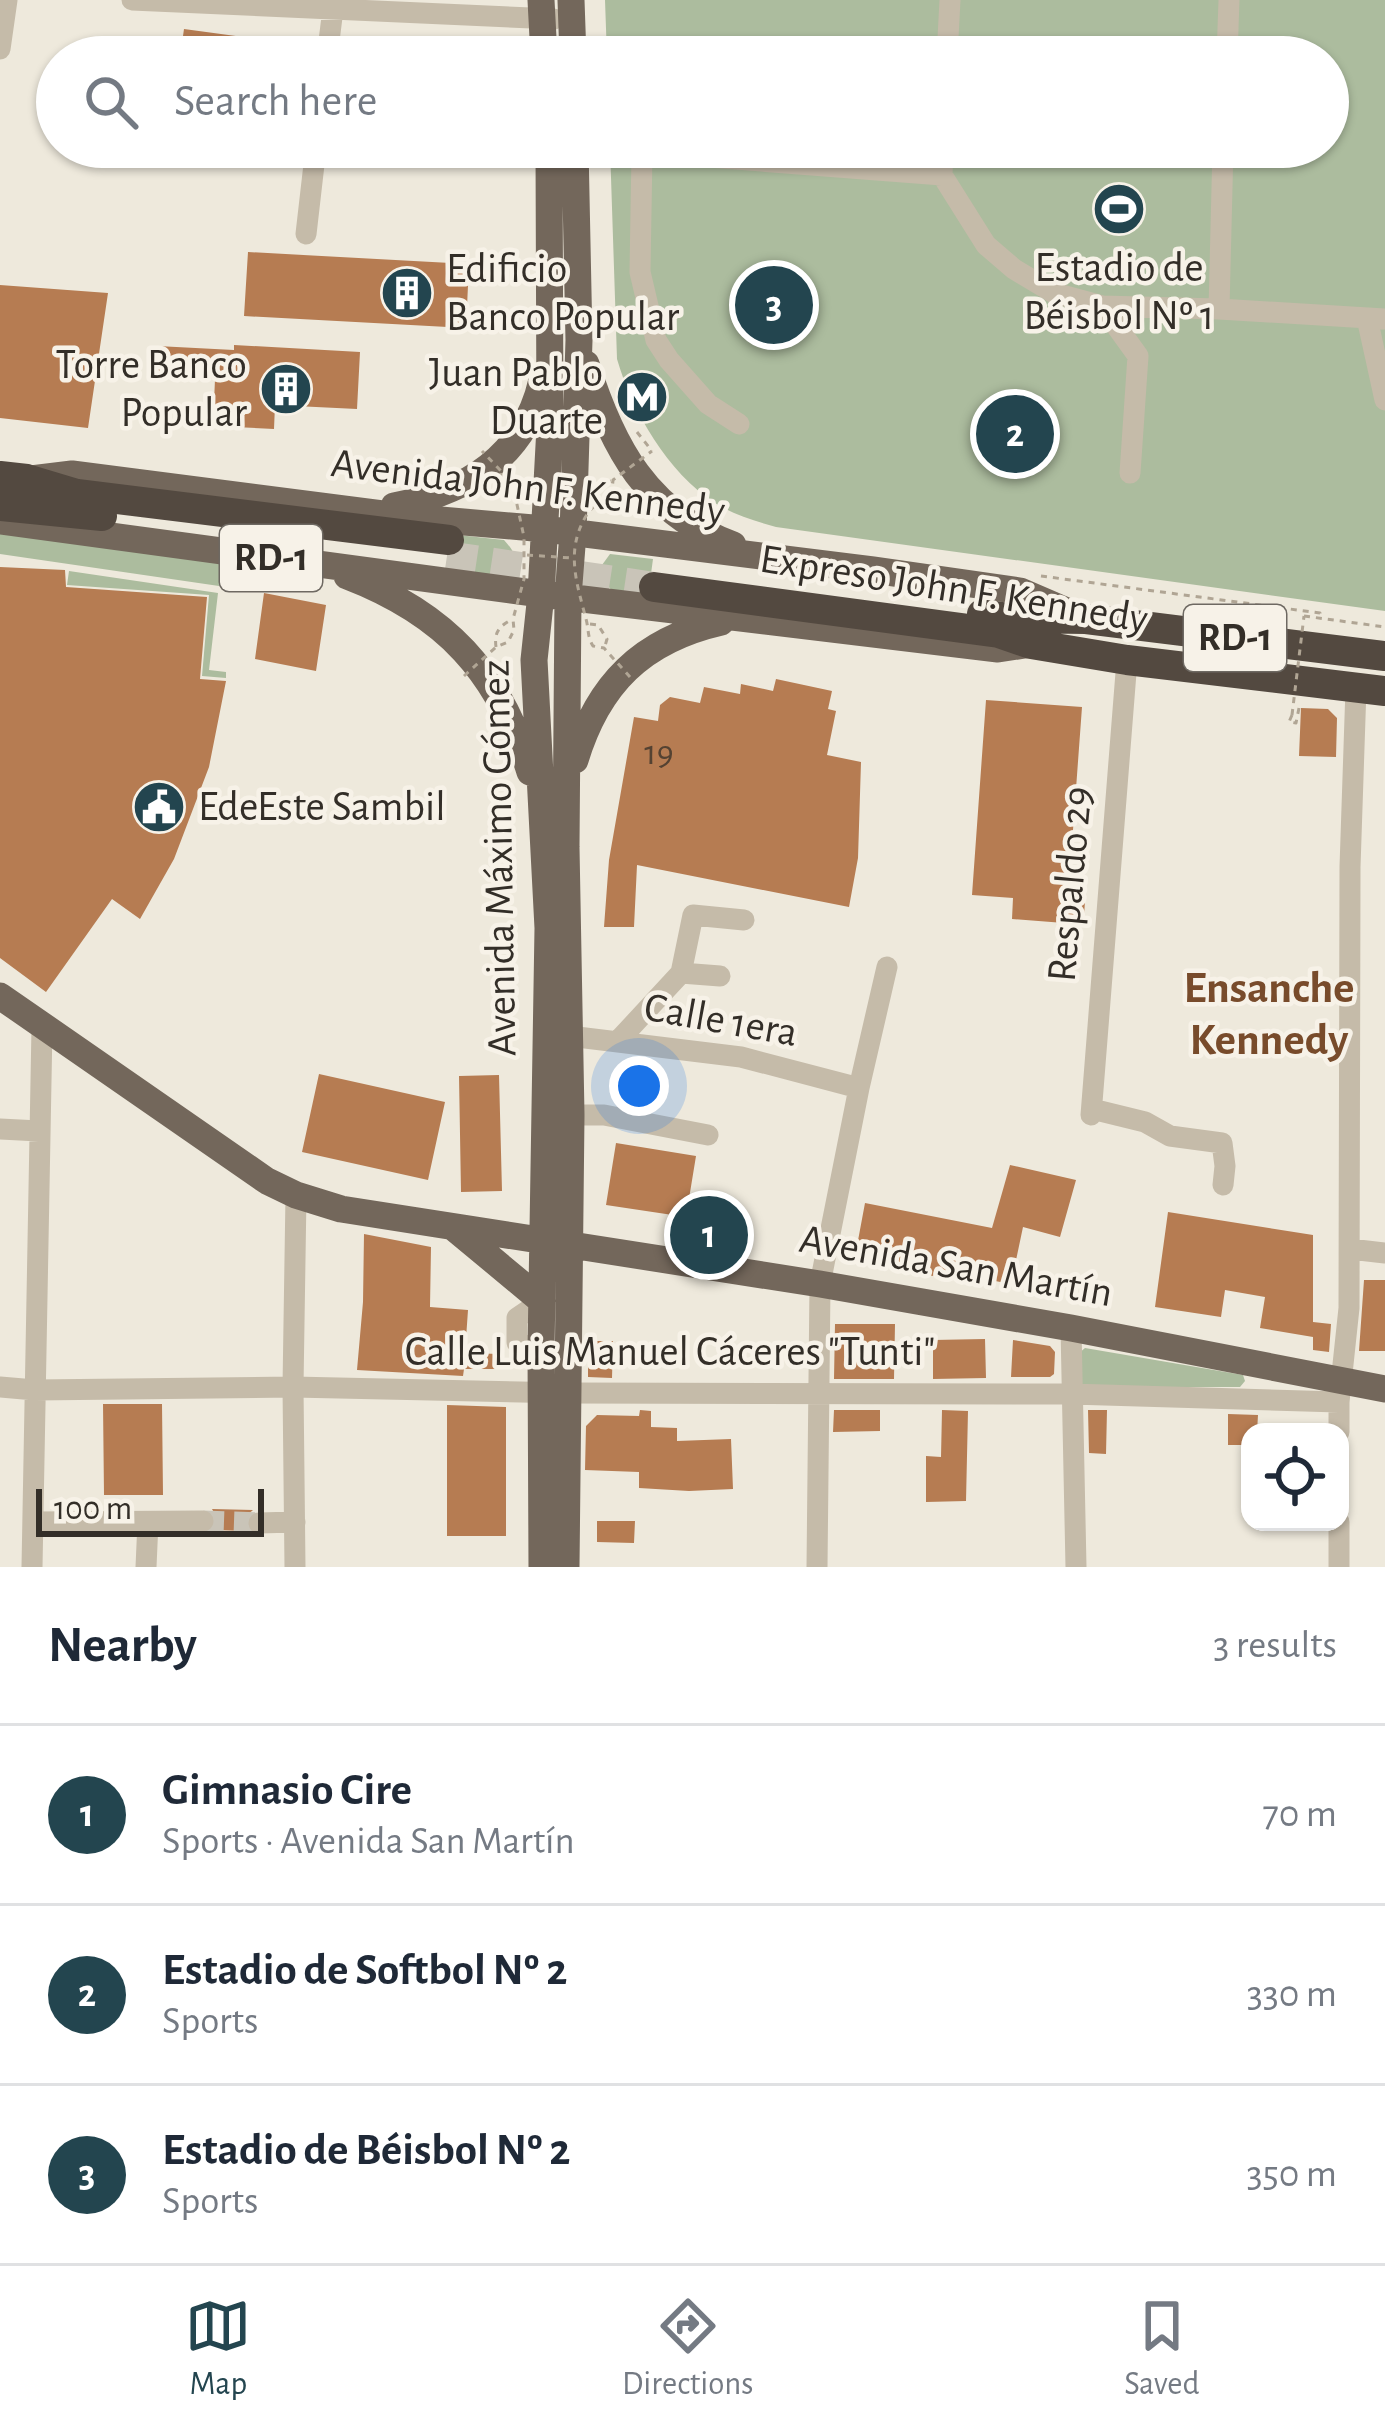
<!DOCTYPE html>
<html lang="en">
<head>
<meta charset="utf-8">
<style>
	:root { --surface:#fff; --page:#f6f6f7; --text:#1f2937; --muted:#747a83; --line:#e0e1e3; --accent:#23454f }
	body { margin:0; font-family:"Alegreya Sans",sans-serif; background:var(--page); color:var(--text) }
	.controls { position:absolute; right:36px; bottom:36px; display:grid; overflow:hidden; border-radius:24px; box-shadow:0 3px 9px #0004 }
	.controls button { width:108px; height:108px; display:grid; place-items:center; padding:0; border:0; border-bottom:3px solid var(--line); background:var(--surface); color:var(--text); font:60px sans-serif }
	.scale { position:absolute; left:36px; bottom:30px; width:228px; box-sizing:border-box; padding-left:12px; border:6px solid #332e28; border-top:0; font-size:33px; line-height:42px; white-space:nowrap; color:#332e28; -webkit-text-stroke:9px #f7f2e8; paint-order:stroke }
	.you { position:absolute; left:639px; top:1086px; width:42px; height:42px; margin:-30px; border:9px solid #fff; border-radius:50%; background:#1a73e8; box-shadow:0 0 0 18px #1a73e833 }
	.badge { display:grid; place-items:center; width:78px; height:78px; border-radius:50%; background:var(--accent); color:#fff; font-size:39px; font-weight:700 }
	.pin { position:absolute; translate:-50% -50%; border:6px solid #fff; box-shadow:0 3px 12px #0006 }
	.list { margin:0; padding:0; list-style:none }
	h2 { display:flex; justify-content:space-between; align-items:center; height:156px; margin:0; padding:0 48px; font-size:51px }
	h2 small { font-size:39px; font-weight:400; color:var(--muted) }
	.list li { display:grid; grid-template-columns:78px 1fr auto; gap:36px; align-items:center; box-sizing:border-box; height:180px; padding:0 48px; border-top:3px solid var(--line) }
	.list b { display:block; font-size:45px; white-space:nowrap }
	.list p { margin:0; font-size:39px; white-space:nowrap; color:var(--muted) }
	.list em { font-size:39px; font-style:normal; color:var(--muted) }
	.icon { flex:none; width:66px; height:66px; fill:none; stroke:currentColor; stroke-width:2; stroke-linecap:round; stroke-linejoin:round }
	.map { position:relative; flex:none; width:1385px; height:1567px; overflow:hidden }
	.search { position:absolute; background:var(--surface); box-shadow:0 3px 9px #0004; left:36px; right:36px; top:36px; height:132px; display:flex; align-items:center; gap:30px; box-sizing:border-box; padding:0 42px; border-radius:66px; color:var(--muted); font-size:45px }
	.sheet { height:696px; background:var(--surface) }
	nav { display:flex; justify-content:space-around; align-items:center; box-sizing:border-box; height:168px; border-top:3px solid var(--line); background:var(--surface); font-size:33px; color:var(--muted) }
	nav a { display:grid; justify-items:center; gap:6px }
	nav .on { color:var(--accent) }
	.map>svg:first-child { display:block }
	.green { fill:#acbc9e }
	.building { fill:#b67c52 }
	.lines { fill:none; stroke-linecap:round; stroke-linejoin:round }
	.minor-tunnel { stroke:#c9c4b8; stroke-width:21; stroke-dasharray:21 10; stroke-linecap:butt }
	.highway-tunnel { stroke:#c9c4b8; stroke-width:30; stroke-dasharray:30 15; stroke-linecap:butt }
	.path { stroke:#b0a594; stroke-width:3; stroke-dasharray:6 6; stroke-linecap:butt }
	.minor { stroke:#c5bba9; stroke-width:21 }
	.major { stroke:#73675b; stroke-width:27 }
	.highway { stroke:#534940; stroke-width:30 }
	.path-bridge { stroke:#b0a594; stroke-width:3; stroke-dasharray:6 6; stroke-linecap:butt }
	.labels { text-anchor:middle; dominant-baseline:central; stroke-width:9; stroke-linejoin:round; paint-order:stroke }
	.number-label { font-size:36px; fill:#544232 }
	.shield { fill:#f7f2e8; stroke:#6e6962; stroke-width:3 }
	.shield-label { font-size:39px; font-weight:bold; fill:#332e28 }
	.poi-label { font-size:42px; fill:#332e28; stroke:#f7f2e8; text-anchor:start }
	.street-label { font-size:42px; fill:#332e28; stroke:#f7f2e8 }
	.neighbourhood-label { font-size:45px; font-weight:bold; fill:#784b2b; stroke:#f7f2e8 }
</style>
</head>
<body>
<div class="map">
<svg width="1385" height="1567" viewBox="0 0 1385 1567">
	<rect width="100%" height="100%" fill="#eee9dc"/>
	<path class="green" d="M 605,0 L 1385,0 L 1385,611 L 776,527 C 755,521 734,515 715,503 C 668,473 632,411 617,359 L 610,147 L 1328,147 L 1328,57 L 607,57 Z
		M 0,525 L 222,554 L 219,586 L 0,554 Z
		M 449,534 L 504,540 C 517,554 522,567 506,581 L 446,573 Z
		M 610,554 L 653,559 L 648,596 L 613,591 L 602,581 L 602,565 Z
		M 69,571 L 218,593 L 209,670 L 226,672 L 226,678 L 202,676 L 209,595 L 67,585 Z
		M 1085,1348 L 1243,1375 L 1245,1381 L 1240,1387 L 1086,1387 L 1077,1381 L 1078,1354 Z"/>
	<path class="building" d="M 184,29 L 280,42 L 278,57 L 180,57 Z
		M 147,147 L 193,147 L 191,161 L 146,155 Z
		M 248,252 L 469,264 L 466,328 L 244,316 Z
		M 0,285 L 108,293 L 88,428 L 0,418 Z
		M 234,345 L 360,352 L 357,409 L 275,405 L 274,429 L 213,426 L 215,379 L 153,376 L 157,346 L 234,350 Z
		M 0,567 L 65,570 L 66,587 L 207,597 L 200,679 L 226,681 L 209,767 L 174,859 L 140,919 L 112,899 L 46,992 L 0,958 Z
		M 264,593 L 326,605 L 316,671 L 255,659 Z
		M 776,679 L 832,691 L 828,709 L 836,711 L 827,755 L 861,762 L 858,858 L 849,907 L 637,865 L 634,927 L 604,927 L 609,860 L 634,717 L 658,721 L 660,705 L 670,697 L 700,703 L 704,687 L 740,694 L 741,684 L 773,691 Z
		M 986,700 L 1082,707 L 1068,898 L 1085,900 L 1084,917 L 1064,923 L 1012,919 L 1013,898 L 972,895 Z
		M 1301,708 L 1328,709 L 1337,718 L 1336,757 L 1299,756 Z
		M 319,1074 L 445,1102 L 428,1180 L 302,1152 Z
		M 499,1075 L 502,1191 L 461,1192 L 459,1076 Z
		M 616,1143 L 696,1156 L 686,1217 L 606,1205 Z
		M 1010,1165 L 1076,1180 L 1060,1237 L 1023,1227 L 1011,1284 L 974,1277 L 973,1283 L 854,1262 L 865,1203 L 992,1228 Z
		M 1168,1212 L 1313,1235 L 1313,1322 L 1331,1324 L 1329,1352 L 1313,1350 L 1313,1337 L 1260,1328 L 1265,1297 L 1225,1290 L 1221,1317 L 1155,1307 Z
		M 699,1217 L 724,1221 L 719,1250 L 694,1246 Z
		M 364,1234 L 431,1247 L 430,1307 L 468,1310 L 465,1353 L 500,1354 L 500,1369 L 464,1369 L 463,1376 L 357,1370 L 363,1302 Z
		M 1364,1280 L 1385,1280 L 1385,1351 L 1359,1351 Z
		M 835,1324 L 895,1324 L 894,1379 L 834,1379 Z
		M 985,1339 L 986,1378 L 933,1379 L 933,1340 Z
		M 1013,1340 L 1050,1346 L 1055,1352 L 1054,1374 L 1050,1377 L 1011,1377 Z
		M 588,1341 L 613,1341 L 612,1378 L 588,1377 Z
		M 103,1404 L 162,1404 L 163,1495 L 104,1495 Z
		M 447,1405 L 506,1407 L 506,1536 L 447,1536 Z
		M 640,1410 L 651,1411 L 651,1427 L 677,1428 L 677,1441 L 731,1439 L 733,1489 L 689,1491 L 639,1488 L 639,1472 L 585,1470 L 586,1426 L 597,1415 L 639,1416 Z
		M 834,1410 L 880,1410 L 880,1431 L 833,1432 Z
		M 942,1410 L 968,1411 L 966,1501 L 926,1502 L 926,1456 L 941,1457 Z
		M 1088,1410 L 1107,1410 L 1106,1454 L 1089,1453 Z
		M 1228,1414 L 1258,1415 L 1257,1432 L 1250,1432 L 1250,1445 L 1228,1445 Z
		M 212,1509 L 253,1510 L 245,1517 L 246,1531 L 214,1530 L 218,1520 Z
		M 597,1521 L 635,1521 L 634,1543 L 597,1542 Z"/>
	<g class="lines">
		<path class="minor-tunnel" d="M 203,1521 L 259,1523"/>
		<path class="highway-tunnel" d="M 447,556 L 654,587"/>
		<path class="path" d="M 408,56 L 410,33
			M 637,432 L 652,451
			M 1041,576 L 1320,613 L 1320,618
			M 1304,616 L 1385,627
			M 496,647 C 494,632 499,626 513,619
			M 1292,715 L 1289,722 L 1296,723 L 1300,703"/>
		<path class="minor" d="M 132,0 L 554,19
			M 0,49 L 7,0
			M 327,57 L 333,9
			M 947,57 L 950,0
			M 1227,57 L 1229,0
			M 579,147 L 942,175
			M 943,147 L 942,175 L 986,245 L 1014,269 L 1054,293 L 1102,306 L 1219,309 L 1385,319
			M 642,152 L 640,272 L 656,340 L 669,360 L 708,404 L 739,424
			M 306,234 L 316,147
			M 1102,306 L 1138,356 L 1130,473
			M 1219,309 L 1223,147
			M 1367,318 L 1385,400
			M 681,973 L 720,976
			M 569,1036 L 741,1057 L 859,1088
			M 618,1041 L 681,973 L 693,915 L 744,920
			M 1092,1109 L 1145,1122 L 1170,1136 L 1222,1143 L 1225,1166 L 1223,1185
			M 571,1115 L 604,1115 L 708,1135
			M 1091,1115 L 1127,660
			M 0,1129 L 39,1131
			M 1350,1249 L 1385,1253
			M 1071,1328 L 1076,1567
			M 541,1350 L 517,1342 L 517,1318 L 542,1301
			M 0,1387 L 35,1390 L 293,1387 L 569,1393 L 1071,1394 L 1339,1402
			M 1339,1432 L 1339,1402 L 1349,1308 L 1350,867 L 1356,688
			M 33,1522 L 203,1521
			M 259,1523 L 295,1522
			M 32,1567 L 42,1027
			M 146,1567 L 148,1522
			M 295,1567 L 293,1387 L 296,1195
			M 817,1567 L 820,1284 L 859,1088 L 887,967
			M 1339,1567 L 1339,1522"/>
		<path class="major" d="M 541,0 L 544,57
			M 571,0 L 573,57
			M 586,364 C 612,447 647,513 733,545
			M 31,479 L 72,474 L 406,517 L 545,529 L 873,570 L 1020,591 L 1078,616
			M 394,506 C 466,492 525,457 542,380
			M 0,521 L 541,594 L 998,649 L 1031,644
			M 347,576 C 446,614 499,672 530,772
			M 575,760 C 598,684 642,640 721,622
			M 0,996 L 267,1181 L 296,1195 L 341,1209 L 820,1284 L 1071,1328 L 1385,1389
			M 453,1227 L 542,1301
			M 542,1567 L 541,1350 L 548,928 L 534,660 L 541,594 L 550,427 L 549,147
			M 566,1567 L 571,1115 L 566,847 L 568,597 L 573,533 L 579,340 L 575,147"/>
		<path class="highway" d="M 0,476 L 27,479 L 77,494 L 449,540
			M 0,506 L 102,516
			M 654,587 L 999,633 L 1031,644 L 1127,660 L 1385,691
			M 982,614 L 1009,618 L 1086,619 L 1385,656"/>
		<path class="path-bridge" d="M 501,473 C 500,486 503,493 514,499
			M 590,506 L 590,495 L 600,484 L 611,481
			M 527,555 L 572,558
			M 590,624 L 598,625 L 607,639 L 605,646
			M 464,676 L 496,647 L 508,642 L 514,630 L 513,619 L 524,579 L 524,537 L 516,500 L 518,487 L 513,478 L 501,471 L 482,451
			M 630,677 L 604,648 L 593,646 C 587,636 589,630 586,619 C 577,584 565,551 586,516 C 595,500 612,502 613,480 L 652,451
			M 1292,715 L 1304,616"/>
	</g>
	<defs>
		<g id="stadium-disc" transform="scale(2.7)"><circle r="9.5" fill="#23454f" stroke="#f7f2e8"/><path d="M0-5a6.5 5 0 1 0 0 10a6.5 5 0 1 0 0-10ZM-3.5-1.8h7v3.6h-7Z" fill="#fff"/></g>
		<g id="building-disc" transform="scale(2.7)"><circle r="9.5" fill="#23454f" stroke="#f7f2e8"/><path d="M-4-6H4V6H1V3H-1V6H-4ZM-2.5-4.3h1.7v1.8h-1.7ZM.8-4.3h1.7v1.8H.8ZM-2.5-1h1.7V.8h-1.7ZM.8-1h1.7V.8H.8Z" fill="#fff"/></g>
		<g id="metro-disc" transform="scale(2.7)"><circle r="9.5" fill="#23454f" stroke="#f7f2e8"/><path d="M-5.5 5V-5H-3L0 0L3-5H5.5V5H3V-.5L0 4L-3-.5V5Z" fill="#fff"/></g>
		<g id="civic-disc" transform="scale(2.7)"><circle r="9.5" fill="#23454f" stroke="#f7f2e8"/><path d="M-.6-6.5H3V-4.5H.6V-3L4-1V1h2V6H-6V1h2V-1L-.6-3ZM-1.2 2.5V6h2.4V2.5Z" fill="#fff"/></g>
	</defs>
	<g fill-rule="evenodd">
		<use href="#stadium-disc" x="1119" y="209"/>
		<use href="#building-disc" x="407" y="293"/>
		<use href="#building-disc" x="286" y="389"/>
		<use href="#metro-disc" x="642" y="397"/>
		<use href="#civic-disc" x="159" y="807"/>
	</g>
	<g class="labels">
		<g class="number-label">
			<text x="659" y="753">19</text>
		</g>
		<g class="shield">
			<rect x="220" y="525" width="102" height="66" rx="9"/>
			<rect x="1184" y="605" width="102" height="66" rx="9"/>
		</g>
		<g class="shield-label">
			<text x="271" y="558">RD-1</text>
			<text x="1235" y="638">RD-1</text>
		</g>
		<g class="poi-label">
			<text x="1119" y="268" text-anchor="middle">Estadio de<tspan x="1119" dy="48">Béisbol Nº 1</tspan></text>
			<text x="446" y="269">Edificio<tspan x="446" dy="48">Banco Popular</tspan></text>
			<text x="247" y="365" text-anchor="end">Torre Banco<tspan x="247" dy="48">Popular</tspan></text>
			<text x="603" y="373" text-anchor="end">Juan Pablo<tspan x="603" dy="48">Duarte</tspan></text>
			<text x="198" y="807">EdeEste Sambil</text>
		</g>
		<g class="street-label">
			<text transform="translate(528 487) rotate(7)">Avenida John F. Kennedy</text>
			<text transform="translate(954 589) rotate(9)">Expreso John F. Kennedy</text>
			<text transform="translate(499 858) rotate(-91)">Avenida Máximo Gómez</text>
			<text transform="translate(1070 884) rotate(-85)">Respaldo 29</text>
			<text transform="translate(721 1020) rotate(10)">Calle 1era</text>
			<text transform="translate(956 1266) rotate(10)">Avenida San Martín</text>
			<text x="670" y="1352">Calle Luis Manuel Cáceres "Tunti"</text>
		</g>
		<g class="neighbourhood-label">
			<text x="1269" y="988">Ensanche<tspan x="1269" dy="52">Kennedy</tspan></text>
		</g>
	</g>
</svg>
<div class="controls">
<button><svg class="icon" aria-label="locate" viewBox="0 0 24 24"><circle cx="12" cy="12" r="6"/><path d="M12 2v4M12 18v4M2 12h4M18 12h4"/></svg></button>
</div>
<div class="scale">100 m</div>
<div class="you"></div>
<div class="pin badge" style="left:709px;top:1235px">1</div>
<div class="pin badge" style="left:1015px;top:434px">2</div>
<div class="pin badge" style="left:774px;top:305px">3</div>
<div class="search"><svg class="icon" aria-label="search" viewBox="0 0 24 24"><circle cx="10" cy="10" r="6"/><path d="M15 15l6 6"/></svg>Search here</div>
</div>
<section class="sheet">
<h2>Nearby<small>3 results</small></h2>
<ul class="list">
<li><span class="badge">1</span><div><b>Gimnasio Cire</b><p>Sports · Avenida San Martín</p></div><em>70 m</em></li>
<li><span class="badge">2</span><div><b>Estadio de Softbol Nº 2</b><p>Sports</p></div><em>330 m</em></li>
<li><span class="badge">3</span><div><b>Estadio de Béisbol Nº 2</b><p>Sports</p></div><em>350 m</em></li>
</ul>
</section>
<nav>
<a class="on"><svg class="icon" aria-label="map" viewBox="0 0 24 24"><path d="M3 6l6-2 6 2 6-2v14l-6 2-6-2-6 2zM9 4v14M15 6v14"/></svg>Map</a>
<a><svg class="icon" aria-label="directions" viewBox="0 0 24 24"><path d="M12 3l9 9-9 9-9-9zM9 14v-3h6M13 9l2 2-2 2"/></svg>Directions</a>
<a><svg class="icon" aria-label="saved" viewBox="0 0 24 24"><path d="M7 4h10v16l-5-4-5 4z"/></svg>Saved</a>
</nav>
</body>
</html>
